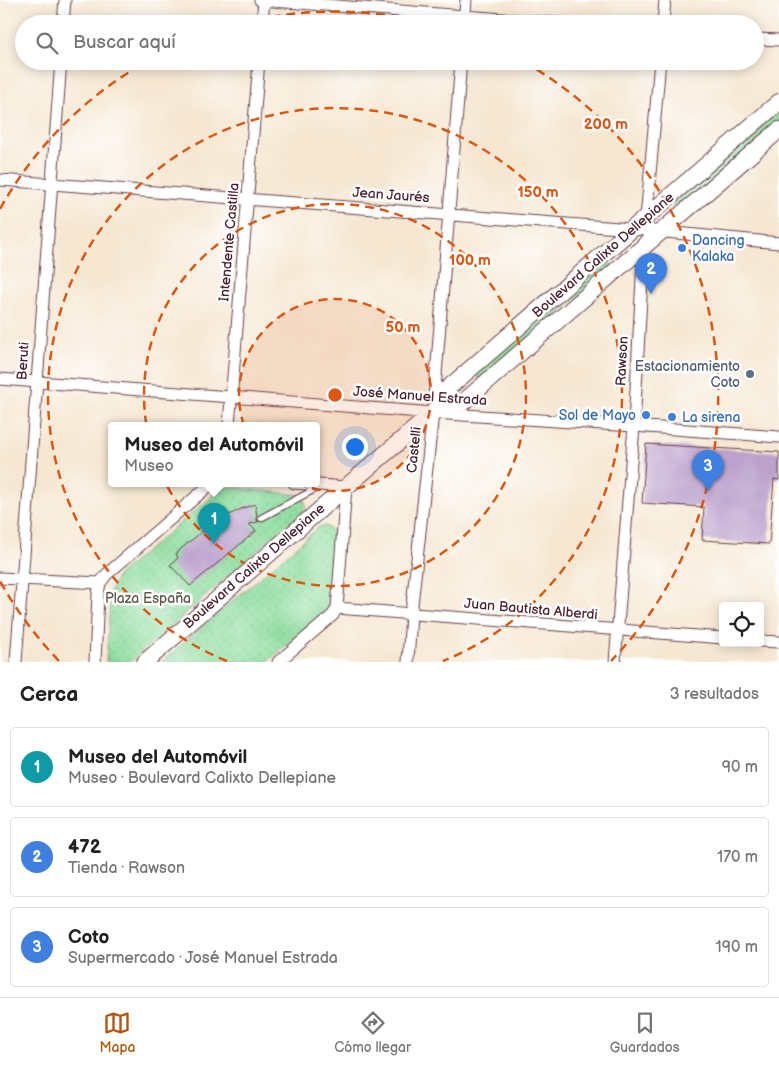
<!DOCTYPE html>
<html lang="es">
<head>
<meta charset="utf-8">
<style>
	:root { --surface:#fff; --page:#f2f2f2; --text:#222; --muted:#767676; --line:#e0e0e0; --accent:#b45309 }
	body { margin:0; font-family:"Balsamiq Sans",sans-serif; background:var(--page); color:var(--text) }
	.controls { position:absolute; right:15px; bottom:15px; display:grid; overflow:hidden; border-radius:5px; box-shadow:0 2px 12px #0003 }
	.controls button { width:45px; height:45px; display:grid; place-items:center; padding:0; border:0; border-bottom:1px solid var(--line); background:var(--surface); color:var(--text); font:25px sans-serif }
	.you { position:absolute; left:354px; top:446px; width:18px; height:18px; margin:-12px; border:4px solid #fff; border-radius:50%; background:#1a73e8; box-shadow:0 0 0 8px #1a73e833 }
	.badge { display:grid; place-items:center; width:32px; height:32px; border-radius:50%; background:var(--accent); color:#fff; font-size:16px; font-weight:700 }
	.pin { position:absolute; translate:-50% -41px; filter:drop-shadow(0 1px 2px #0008) }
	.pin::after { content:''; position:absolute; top:26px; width:18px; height:15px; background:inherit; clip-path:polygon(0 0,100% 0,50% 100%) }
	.popup { position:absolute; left:108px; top:422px; width:212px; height:65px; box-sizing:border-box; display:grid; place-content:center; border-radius:5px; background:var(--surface); filter:drop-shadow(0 1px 4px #0005); font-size:16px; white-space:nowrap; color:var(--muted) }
	.popup b { font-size:19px; color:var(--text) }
	.popup::after { content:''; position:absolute; left:50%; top:100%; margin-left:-10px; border:10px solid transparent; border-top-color:var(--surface) }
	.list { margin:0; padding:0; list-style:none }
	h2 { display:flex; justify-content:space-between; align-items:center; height:65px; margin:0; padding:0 20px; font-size:21px }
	h2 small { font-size:16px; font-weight:400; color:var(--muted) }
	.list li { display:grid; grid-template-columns:32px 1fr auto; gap:15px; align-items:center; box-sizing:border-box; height:80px; margin:0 10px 10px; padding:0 10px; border:1px solid var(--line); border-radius:5px }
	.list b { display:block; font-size:19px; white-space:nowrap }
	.list p { margin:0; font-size:16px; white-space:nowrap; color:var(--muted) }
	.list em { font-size:16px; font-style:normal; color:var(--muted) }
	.icon { flex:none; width:28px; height:28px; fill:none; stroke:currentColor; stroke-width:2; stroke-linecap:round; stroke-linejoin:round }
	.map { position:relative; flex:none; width:779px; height:662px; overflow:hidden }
	.search { position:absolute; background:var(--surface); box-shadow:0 2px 12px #0003; left:15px; right:15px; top:15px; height:55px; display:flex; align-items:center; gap:12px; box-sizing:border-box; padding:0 18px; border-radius:28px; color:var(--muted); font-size:19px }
	.sheet { height:335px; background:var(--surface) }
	nav { display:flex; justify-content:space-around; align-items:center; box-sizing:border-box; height:70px; border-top:1px solid var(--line); background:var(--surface); font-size:14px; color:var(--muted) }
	nav a { display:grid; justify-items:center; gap:2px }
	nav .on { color:var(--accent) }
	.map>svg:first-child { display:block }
	.green { fill:#8bdc9c; stroke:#6a7e64 }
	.park { fill:url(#park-dots); stroke:#6a7e64 }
	.building { fill:#bca1cc }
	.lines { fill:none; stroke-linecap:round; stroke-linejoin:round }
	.lane-casing { stroke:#643d44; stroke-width:8 }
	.street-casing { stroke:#643d44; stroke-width:13 }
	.secondary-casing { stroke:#643d44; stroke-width:18 }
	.lane { stroke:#fff; stroke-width:5.5 }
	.street { stroke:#fff; stroke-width:11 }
	.secondary { stroke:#fff; stroke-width:16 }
	.ring { fill:none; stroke:#e0560e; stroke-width:2.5; stroke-dasharray:9 6 }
	.shop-dot { fill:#3f7fe0; stroke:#fff; stroke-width:2 }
	.service-dot { fill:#5c6f8a; stroke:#fff; stroke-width:2 }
	.labels { text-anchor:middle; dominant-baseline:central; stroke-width:5; stroke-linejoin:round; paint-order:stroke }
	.street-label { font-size:14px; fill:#4a1f2b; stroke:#fff }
	.shop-label { font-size:14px; fill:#366cbe; stroke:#fff; text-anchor:start }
	.service-label { font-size:14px; fill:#4e5e75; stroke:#fff; text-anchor:end }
	.park-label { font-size:14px; fill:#5e584d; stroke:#fff }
	.centre { fill:#e0560e; stroke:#fff; stroke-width:2.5 }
	.ring-label { font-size:15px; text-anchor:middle; font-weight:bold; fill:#e0560e; stroke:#fff; stroke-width:5; stroke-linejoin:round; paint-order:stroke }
</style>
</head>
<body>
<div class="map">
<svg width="779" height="662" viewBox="0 0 779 662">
	<defs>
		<pattern id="park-dots" width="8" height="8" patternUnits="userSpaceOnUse" patternTransform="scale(1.25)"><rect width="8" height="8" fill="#8bdc9c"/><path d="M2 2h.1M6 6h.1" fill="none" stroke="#79bc87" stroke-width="1.8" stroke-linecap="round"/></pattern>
	</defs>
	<rect width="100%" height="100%" fill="#fff"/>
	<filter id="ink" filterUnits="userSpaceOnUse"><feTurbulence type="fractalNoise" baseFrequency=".02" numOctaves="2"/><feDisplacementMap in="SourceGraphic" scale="10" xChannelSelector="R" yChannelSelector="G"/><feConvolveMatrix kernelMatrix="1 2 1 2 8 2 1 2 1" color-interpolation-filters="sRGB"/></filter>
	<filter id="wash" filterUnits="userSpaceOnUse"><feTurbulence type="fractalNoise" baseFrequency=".0096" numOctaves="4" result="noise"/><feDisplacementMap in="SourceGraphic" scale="20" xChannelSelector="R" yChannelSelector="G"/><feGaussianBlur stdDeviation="1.12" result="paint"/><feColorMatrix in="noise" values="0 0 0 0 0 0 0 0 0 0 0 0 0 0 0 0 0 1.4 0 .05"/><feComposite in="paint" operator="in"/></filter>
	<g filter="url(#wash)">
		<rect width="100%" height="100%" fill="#f6e7d2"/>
		<path class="green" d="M 779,111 L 779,123 L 678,211 L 671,204 Z
			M 606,260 L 613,267 L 481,381 L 475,373 Z"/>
		<path class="park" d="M 229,487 L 301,495 L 304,499 L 306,506 L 304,510 L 130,662 L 106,662 L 111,589 L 117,576 L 222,488 Z
			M 325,526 L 329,528 L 333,533 L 327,607 L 322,614 L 267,662 L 161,662 L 319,527 Z"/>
		<g id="blocks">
			<path class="building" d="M 646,444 L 779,452 L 779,480 L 774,479 L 769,544 L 702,540 L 704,507 L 642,503 Z
				M 255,504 L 257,516 L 256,518 L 258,522 L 249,524 L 256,531 L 190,586 L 170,565 L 178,558 L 176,553 L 199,534 L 219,520 L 241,509 Z"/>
		</g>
	</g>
	<g filter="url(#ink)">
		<use href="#blocks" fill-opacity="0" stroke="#643d44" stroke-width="1"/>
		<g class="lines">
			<g class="lane-casing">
				<path id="lane" d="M 261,518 L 319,487"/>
			</g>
			<g class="street-casing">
				<path id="street" d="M 260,0 L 566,24
					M 63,24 L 65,0
					M 262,24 L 264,0
					M 464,24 L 466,0
					M 663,24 L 665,0
					M 755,39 L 779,40
					M 0,180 L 645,230 L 779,243
					M 646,219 L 660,61
					M 0,379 L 433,413 L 634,426 L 779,437
					M 229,425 L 259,61
					M 0,578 L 100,583
					M 337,608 L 723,638
					M 760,641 L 779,642
					M 16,662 L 61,61
					M 95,662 L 98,594 L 100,583 L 107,574 L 212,483
					M 278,662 L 333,615 L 337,608 L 346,487 L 294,483
					M 408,662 L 411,614 L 433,413 L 461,61
					M 615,662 L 634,426 L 644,242"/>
			</g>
			<g class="secondary-casing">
				<path id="secondary" d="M 433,413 L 461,404 L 779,130
					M 145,662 L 346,487 L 433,413 L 447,389 L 779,102"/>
			</g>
			<use href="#lane" class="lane"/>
			<use href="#street" class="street"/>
			<use href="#secondary" class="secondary"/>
		</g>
	</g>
	<circle cx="335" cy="395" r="96" fill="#e0560e" fill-opacity=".12"/>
	<g class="ring">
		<circle cx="335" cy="395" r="96"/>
		<circle cx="335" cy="395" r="191"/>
		<path d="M227 661A287 287 0 1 1 443 661"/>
		<path d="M59 661A383 383 0 0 1 0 581M0 209A383 383 0 0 1 146 62M242 23A383 383 0 0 1 428 23M524 62A383 383 0 0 1 611 661"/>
	</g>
	<g class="shop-dot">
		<circle cx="682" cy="248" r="5"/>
		<circle cx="646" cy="415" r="5"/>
		<circle cx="672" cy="417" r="5"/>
	</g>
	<circle class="service-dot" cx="750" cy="374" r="5"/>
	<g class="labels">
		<g class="street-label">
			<text transform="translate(391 195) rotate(4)">Jean Jaurés</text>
			<text transform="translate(229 242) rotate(-85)">Intendente Castilla</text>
			<text transform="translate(603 255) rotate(-41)">Boulevard Calixto Dellepiane</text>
			<text transform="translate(23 361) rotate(-86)">Beruti</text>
			<text transform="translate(622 361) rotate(-87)">Rawson</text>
			<text transform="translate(420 396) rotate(4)">José Manuel Estrada</text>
			<text transform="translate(414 450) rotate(-84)">Castelli</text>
			<text transform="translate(254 566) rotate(-41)">Boulevard Calixto Dellepiane</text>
			<text transform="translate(531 609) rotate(5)">Juan Bautista Alberdi</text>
		</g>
		<g class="shop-label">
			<text x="692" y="240">Dancing<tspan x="692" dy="16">Kalaka</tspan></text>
			<text x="636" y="415" text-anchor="end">Sol de Mayo</text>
			<text x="682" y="417">La sirena</text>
		</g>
		<g class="service-label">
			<text x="740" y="366">Estacionamiento<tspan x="740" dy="16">Coto</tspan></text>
		</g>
		<g class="park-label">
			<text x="148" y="598">Plaza España</text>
		</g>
	</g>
	<circle cx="335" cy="395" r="8" class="centre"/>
	<g class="ring-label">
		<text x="606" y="129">200 m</text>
		<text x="538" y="197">150 m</text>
		<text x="470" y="265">100 m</text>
		<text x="403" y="332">50 m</text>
	</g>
</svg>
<div class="controls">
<button><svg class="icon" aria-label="locate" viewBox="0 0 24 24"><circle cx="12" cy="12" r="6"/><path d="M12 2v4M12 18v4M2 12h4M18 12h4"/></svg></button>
</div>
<div class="you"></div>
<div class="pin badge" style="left:214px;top:544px;background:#0f9aa8">1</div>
<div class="popup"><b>Museo del Automóvil</b>Museo</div>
<div class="pin badge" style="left:651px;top:294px;background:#3f7fe0">2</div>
<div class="pin badge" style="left:708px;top:491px;background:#3f7fe0">3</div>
<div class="search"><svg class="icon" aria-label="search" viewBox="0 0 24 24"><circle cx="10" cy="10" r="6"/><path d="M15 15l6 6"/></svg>Buscar aquí</div>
</div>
<section class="sheet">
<h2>Cerca<small>3 resultados</small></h2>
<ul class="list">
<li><span class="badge" style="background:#0f9aa8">1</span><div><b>Museo del Automóvil</b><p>Museo · Boulevard Calixto Dellepiane</p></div><em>90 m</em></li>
<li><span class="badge" style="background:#3f7fe0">2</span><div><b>472</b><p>Tienda · Rawson</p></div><em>170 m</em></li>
<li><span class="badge" style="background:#3f7fe0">3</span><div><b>Coto</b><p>Supermercado · José Manuel Estrada</p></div><em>190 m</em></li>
</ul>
</section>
<nav>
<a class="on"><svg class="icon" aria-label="map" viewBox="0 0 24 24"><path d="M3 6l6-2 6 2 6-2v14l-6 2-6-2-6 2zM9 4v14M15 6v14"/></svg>Mapa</a>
<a><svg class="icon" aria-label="directions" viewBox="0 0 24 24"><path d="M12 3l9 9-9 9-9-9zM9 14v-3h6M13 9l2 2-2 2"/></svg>Cómo llegar</a>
<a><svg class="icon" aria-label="saved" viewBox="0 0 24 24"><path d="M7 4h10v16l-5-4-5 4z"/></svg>Guardados</a>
</nav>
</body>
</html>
